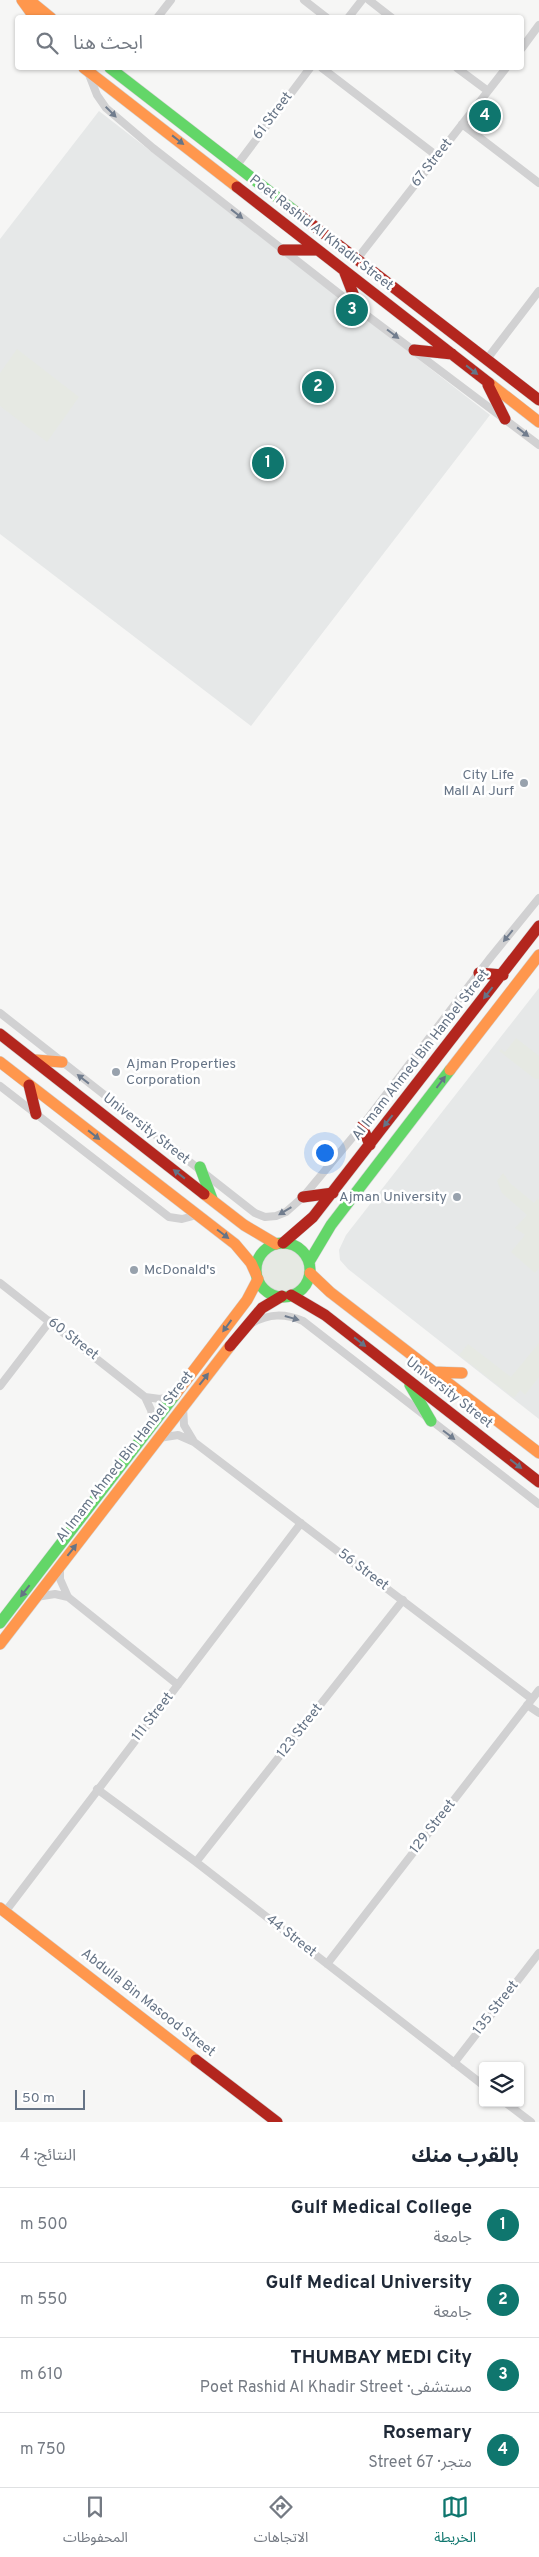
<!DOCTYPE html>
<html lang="ar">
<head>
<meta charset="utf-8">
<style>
	:root { --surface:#fff; --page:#f2f2f3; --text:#1f2937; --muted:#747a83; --line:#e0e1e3; --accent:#0f766e }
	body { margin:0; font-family:Overpass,"Noto Sans Arabic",sans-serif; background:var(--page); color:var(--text); direction:rtl }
	.controls { position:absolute; right:15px; bottom:15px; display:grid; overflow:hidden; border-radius:5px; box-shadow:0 1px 4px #0004 }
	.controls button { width:45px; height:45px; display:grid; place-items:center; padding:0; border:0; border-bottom:1px solid var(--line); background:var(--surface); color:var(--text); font:25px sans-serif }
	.scale { position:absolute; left:15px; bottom:12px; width:70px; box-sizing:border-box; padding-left:5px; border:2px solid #667486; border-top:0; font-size:14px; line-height:18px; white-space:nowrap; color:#667486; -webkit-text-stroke:4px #fff; paint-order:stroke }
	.you { position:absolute; left:324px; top:1152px; width:18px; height:18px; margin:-12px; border:4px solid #fff; border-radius:50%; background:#1a73e8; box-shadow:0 0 0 8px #1a73e833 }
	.badge { display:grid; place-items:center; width:32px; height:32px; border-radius:50%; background:var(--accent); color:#fff; font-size:16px; font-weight:700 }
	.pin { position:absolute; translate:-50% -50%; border:2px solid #fff; box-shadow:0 1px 5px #0006 }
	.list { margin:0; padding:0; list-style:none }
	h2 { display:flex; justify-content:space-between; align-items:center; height:65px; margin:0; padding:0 20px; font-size:21px }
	h2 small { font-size:16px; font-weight:400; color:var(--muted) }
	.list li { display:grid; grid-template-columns:32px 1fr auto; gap:15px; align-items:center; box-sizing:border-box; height:75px; padding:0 20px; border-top:1px solid var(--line) }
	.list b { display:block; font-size:19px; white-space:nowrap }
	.list p { margin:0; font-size:16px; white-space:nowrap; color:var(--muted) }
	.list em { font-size:16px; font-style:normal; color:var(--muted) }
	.icon { flex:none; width:28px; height:28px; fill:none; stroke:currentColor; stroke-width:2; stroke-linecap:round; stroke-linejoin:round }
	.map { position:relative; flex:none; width:539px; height:2122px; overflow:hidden; direction:ltr }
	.search { position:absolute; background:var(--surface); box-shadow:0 1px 4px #0004; left:15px; right:15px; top:15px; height:55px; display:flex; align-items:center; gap:12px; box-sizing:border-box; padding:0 18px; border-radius:5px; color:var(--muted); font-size:19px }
	.sheet { height:365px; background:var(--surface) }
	nav { display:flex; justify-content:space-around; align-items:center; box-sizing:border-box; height:70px; border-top:1px solid var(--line); background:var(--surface); font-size:14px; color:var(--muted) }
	nav a { display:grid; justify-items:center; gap:2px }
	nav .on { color:var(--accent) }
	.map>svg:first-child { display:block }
	.built { fill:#e6e8e8 }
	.green { fill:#e6e9e3 }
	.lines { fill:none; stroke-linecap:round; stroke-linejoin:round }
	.fast-casing { stroke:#d2d3d4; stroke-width:12 }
	.slow-casing { stroke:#d2d3d4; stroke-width:12 }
	.jam-casing { stroke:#d2d3d4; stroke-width:12 }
	.street { stroke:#d1d1d2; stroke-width:8 }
	.fast { stroke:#63d668; stroke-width:11 }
	.slow { stroke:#ff974d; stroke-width:11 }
	.jam { stroke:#b3261e; stroke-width:11 }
	.oneway { fill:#717d8e }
	.oneway2 { fill:#667486 }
	.poi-dot { fill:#98a2ad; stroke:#fff; stroke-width:2 }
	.labels { text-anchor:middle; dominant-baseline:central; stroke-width:5; stroke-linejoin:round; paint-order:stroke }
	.street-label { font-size:14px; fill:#667486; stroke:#fff }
	.poi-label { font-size:14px; fill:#667486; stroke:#fff; text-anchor:end }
</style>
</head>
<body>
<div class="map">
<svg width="539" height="2122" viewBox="0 0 539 2122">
	<rect width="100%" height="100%" fill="#f6f6f5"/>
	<path class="built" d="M 99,111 L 490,415 L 251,726 L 0,534 L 0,239 Z
		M 539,988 L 539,1419 L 348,1269 L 340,1260 L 339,1250 L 346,1235 Z"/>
	<path class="green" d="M 17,349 L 79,397 L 47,442 L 0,406 L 0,373 Z
		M 516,1038 L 539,1056 L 539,1079 L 535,1079 L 499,1051 L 501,1049 L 505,1052 Z
		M 503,1173 L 510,1183 L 534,1203 L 538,1198 L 539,1200 L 539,1268 L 535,1273 L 511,1252 L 525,1235 L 515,1228 L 527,1215 L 502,1193 L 497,1181 Z
		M260 1269a23 23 0 1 1 46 0a23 23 0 1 1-46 0Z
		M 539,1343 L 539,1377 L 525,1395 L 520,1390 L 514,1398 L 459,1355 L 468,1344 L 511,1377 Z"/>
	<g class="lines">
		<g class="fast-casing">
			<path id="fast" d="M 110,68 L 296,212
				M 200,1167 L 212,1199
				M256 1270a27 27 0 1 1 54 0a27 27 0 1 1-54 0Z
				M 309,1262 L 331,1225 L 450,1070
				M 410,1385 L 431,1421
				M 0,1623 L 175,1395"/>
		</g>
		<g class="slow-casing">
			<path id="slow" d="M 22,0 L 35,18
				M 29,0 L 51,18
				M 84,68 L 237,187
				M 489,383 L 539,422
				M 35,1060 L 62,1062
				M 0,1062 L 235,1244 L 251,1263 L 256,1274
				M 450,1070 L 539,955
				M 204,1194 L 244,1225 L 276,1244
				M 310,1273 L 330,1292 L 539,1453
				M 432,1372 L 462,1373
				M 175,1395 L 247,1300 L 258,1279
				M 0,1644 L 230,1346
				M 0,1908 L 196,2060"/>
		</g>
		<g class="jam-casing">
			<path id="jam" d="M 237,187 L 489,383
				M 296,212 L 539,400
				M 283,250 L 318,250
				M 345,273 L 359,309
				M 414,350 L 452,354
				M 488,385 L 505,419
				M 479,973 L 503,975
				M 0,1034 L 204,1194
				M 29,1085 L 36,1114
				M 362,1126 L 370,1145
				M 303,1197 L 333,1193
				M 283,1243 L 313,1217 L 539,926
				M 291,1295 L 325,1315 L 539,1482
				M 230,1346 L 262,1308 L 282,1296
				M 196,2060 L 277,2122"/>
		</g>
		<path class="street" d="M 304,0 L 327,18
			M 369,0 L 392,18
			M 157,18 L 171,0
			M 348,18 L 362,0
			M 522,48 L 539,25
			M 322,68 L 437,156
			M 457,68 L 488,91
			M 88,72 L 97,95 L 106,108 L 153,148 L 369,317 L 539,445
			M 462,124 L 539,183
			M 237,165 L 310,68
			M 357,259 L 506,68
			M 487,359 L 539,291
			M 0,1013 L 255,1213 L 265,1217 L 276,1216 L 286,1212 L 303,1197 L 362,1126 L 491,957 L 539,898
			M 0,1086 L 169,1217 L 182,1219 L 197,1215
			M 0,1283 L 145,1397 L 160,1399 L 175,1396
			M 252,1323 C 269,1314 284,1313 303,1321 L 539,1504
			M 0,1386 L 50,1321
			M 145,1397 L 151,1410 L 154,1424
			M 183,1407 L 184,1425 L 193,1440
			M 159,1438 L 178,1435 L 194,1442 L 532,1699
			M 60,1566 L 60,1579 L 68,1597 L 178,1685
			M 36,1597 L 55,1594 L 68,1597
			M 527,1705 L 539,1713
			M 97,1789 L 196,1862 L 483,2085
			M 196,1862 L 403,1600
			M 5,1912 L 301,1523
			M 327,1964 L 539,1690
			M 454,2063 L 539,1953
			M 506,2103 L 531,2122"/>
		<use href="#fast" class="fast"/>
		<use href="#slow" class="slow"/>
		<use href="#jam" class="jam"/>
	</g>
	<defs><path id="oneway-solid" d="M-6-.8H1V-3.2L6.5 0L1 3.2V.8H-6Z" transform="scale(1.25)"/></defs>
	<g class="oneway">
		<use href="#oneway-solid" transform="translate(111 112) rotate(45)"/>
		<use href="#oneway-solid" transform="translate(237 214) rotate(38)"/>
		<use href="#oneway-solid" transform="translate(393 334) rotate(37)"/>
		<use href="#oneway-solid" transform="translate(523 432) rotate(38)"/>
		<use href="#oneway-solid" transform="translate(508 936) rotate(129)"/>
		<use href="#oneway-solid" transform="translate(83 1079) rotate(-142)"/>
		<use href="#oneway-solid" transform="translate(285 1211) rotate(149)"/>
		<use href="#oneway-solid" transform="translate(292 1318) rotate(16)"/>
		<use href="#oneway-solid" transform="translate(449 1435) rotate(37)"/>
	</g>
	<g class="oneway2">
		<use href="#oneway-solid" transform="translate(178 140) rotate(38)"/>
		<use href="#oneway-solid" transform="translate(472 370) rotate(38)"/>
		<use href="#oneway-solid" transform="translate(488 993) rotate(128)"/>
		<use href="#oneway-solid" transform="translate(441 1082) rotate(-53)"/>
		<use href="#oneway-solid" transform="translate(388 1121) rotate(128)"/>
		<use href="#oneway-solid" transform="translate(94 1135) rotate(38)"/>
		<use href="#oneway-solid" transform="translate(179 1174) rotate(-142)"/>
		<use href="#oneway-solid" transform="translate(223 1234) rotate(37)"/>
		<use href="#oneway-solid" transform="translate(227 1326) rotate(126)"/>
		<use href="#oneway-solid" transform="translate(360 1342) rotate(38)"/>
		<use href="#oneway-solid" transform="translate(204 1379) rotate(-52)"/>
		<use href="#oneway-solid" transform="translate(516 1464) rotate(38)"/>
		<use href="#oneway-solid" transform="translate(72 1550) rotate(-52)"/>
		<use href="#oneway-solid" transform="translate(25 1591) rotate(128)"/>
	</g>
	<g class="poi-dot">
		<circle cx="524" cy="783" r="5"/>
		<circle cx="116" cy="1072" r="5"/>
		<circle cx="457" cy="1197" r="5"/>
		<circle cx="134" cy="1270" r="5"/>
	</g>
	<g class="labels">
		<g class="street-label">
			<text transform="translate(273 116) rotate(-53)">61 Street</text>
			<text transform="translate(432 163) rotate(-52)">67 Street</text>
			<text transform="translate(321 233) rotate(38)">Poet Rashid Al Khadir Street</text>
			<text transform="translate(421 1055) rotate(-52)">Al Imam Ahmed Bin Hanbel Street</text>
			<text transform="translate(146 1129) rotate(38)">University Street</text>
			<text transform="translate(73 1339) rotate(38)">60 Street</text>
			<text transform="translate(449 1393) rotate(38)">University Street</text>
			<text transform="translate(125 1457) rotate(-52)">Al Imam Ahmed Bin Hanbel Street</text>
			<text transform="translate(363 1570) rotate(37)">56 Street</text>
			<text transform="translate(153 1717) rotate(-52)">111 Street</text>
			<text transform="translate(300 1731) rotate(-52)">123 Street</text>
			<text transform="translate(433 1827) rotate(-52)">129 Street</text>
			<text transform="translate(291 1936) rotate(38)">44 Street</text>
			<text transform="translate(148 2003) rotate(38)">Abdulla Bin Masood Street</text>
			<text transform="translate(496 2008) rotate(-52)">135 Street</text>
		</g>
		<g class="poi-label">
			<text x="514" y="775">City Life<tspan x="514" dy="16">Mall Al Jurf</tspan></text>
			<text x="126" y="1064" text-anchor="start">Ajman Properties<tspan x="126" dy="16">Corporation</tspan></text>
			<text x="447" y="1197">Ajman University</text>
			<text x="144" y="1270" text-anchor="start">McDonald's</text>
		</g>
	</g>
</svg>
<div class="controls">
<button><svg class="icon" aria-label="layers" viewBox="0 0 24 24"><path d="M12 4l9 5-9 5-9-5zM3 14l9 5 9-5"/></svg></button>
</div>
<div class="scale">50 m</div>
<div class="you"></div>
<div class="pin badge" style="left:268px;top:463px">1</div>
<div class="pin badge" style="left:318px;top:387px">2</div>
<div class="pin badge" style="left:352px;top:310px">3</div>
<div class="pin badge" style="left:485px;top:116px">4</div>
<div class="search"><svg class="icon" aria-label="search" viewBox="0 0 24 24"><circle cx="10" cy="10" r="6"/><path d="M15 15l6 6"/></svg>ابحث هنا</div>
</div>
<section class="sheet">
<h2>بالقرب منك<small>النتائج: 4</small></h2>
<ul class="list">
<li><span class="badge">1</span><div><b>Gulf Medical College</b><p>جامعة</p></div><em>500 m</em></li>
<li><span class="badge">2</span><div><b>Gulf Medical University</b><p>جامعة</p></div><em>550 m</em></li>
<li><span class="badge">3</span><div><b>THUMBAY MEDI City</b><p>مستشفى · Poet Rashid Al Khadir Street</p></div><em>610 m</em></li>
<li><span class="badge">4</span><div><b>Rosemary</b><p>متجر · 67 Street</p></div><em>750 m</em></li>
</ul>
</section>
<nav>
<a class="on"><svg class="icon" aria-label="map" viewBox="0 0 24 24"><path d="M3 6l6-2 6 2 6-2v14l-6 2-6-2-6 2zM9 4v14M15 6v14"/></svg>الخريطة</a>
<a><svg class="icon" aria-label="directions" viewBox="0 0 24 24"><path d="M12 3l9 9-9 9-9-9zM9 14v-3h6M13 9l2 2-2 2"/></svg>الاتجاهات</a>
<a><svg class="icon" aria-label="saved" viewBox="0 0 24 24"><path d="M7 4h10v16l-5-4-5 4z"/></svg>المحفوظات</a>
</nav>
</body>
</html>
